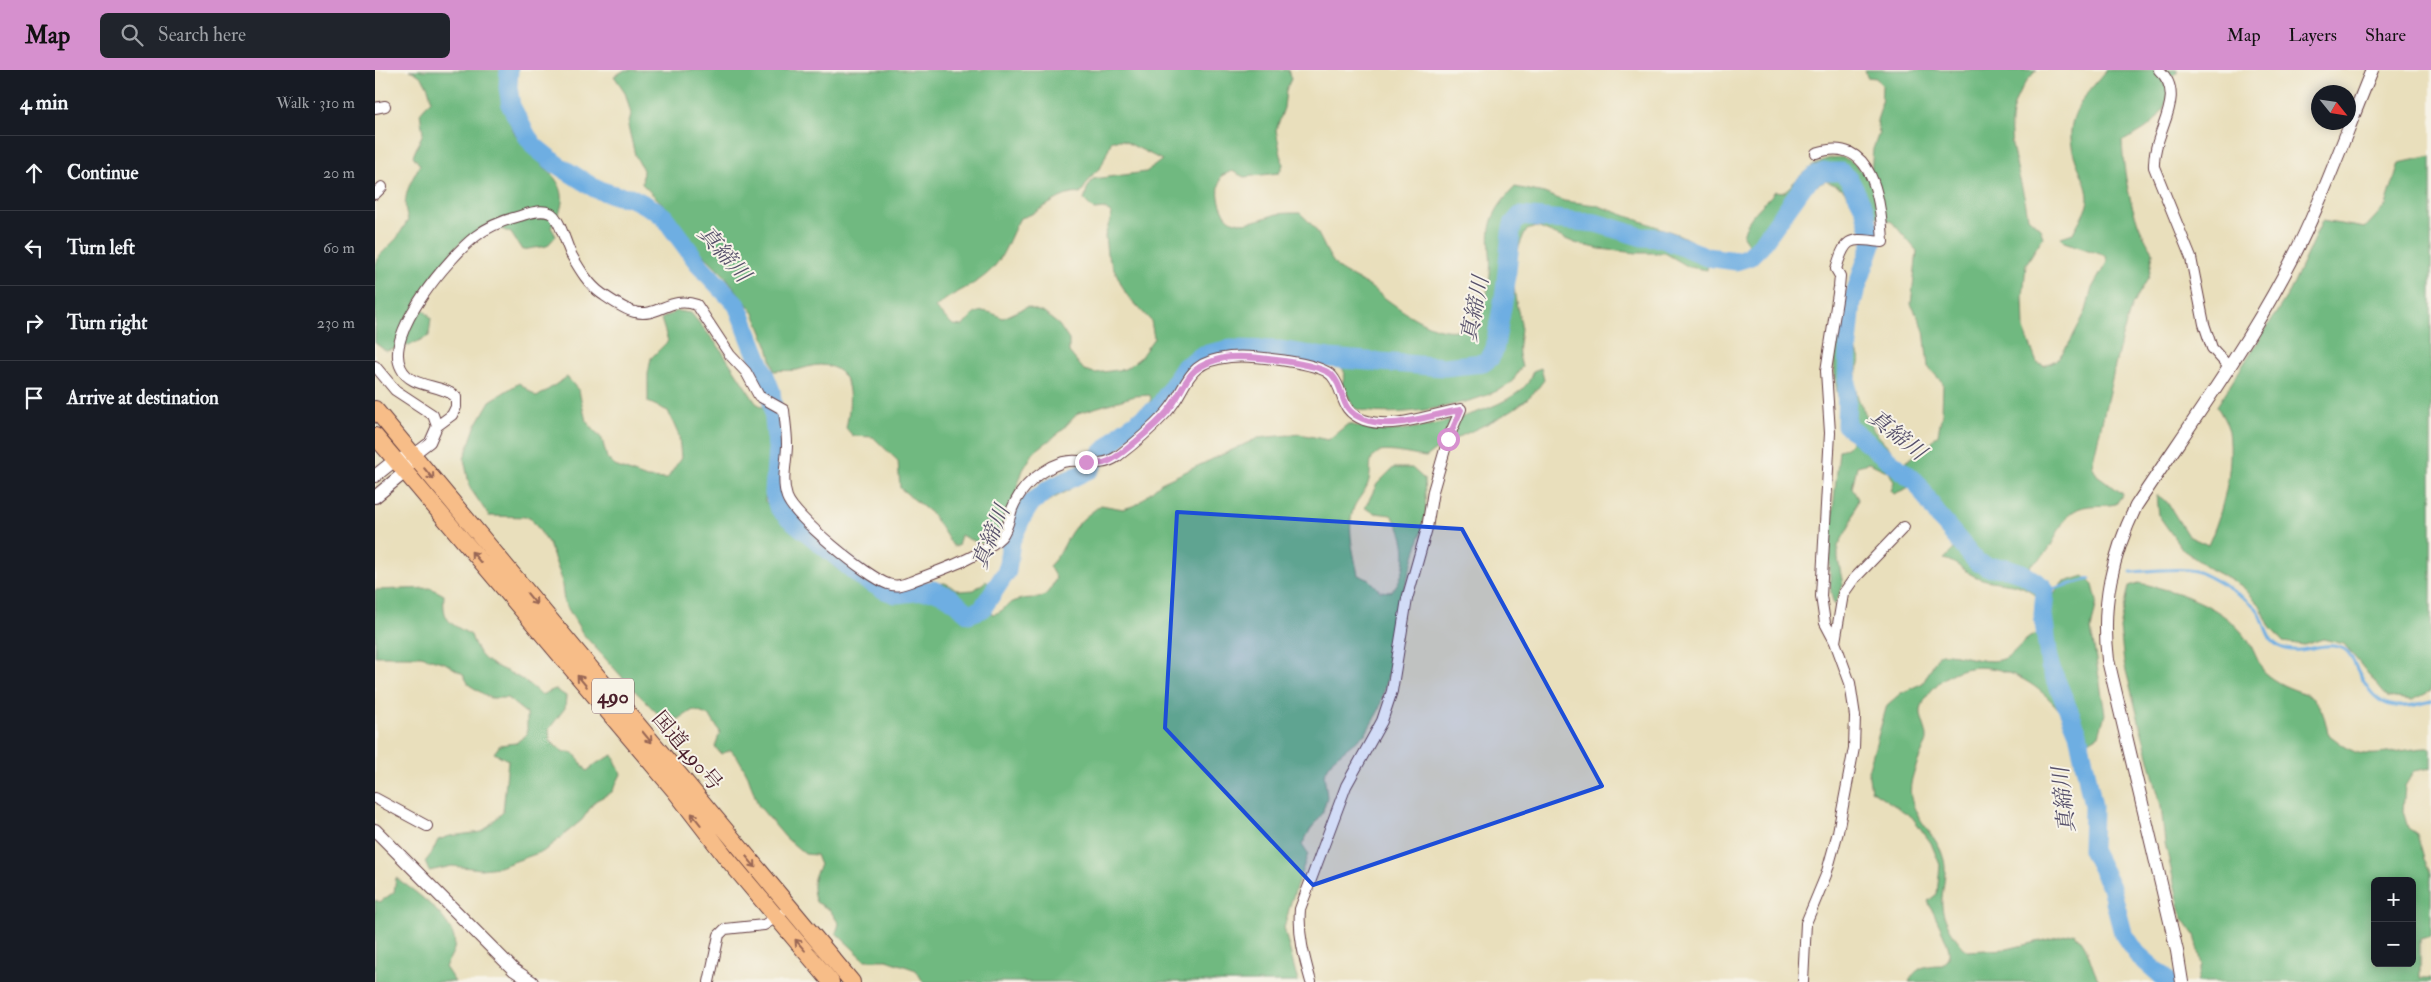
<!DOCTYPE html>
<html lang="en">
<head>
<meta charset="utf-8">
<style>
	:root { --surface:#171b24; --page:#20242c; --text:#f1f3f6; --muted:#9ea1a6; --line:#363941; --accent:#d690ce }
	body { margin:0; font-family:"IM FELL Double Pica","Noto Serif JP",serif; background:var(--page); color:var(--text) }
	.controls { position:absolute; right:15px; bottom:15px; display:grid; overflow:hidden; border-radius:8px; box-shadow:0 2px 12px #0003 }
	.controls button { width:45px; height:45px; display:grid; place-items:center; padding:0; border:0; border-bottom:1px solid var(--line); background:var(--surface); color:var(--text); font:25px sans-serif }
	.compass { position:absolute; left:1936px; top:15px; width:45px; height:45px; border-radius:50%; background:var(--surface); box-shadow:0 2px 12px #0003; rotate:120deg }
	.stop { position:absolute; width:15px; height:15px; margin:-11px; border:4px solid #d690ce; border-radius:50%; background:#fff }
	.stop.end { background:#d690ce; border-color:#fff; box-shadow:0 1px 5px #0008 }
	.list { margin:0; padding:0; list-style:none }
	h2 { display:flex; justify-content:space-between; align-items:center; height:65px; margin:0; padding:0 20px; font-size:21px }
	h2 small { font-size:16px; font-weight:400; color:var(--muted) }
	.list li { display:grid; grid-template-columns:32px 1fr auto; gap:15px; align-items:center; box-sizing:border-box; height:75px; padding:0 20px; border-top:1px solid var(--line) }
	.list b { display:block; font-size:19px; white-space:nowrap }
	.list em { font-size:16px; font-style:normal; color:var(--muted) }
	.icon { flex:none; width:28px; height:28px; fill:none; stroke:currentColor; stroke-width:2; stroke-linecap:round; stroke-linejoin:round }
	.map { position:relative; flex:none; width:2056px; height:912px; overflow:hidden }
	header { display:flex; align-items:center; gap:30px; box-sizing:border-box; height:70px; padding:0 25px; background:var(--accent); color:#111 }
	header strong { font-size:24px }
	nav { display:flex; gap:28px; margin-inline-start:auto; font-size:18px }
	.search { width:350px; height:45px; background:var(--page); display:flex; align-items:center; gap:12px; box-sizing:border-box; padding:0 18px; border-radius:8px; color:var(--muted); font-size:19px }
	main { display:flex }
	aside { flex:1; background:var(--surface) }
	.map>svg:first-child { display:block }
	.forest { fill:#6fb980; stroke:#5c6c56; fill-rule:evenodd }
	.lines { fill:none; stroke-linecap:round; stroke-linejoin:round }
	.stream { stroke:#6eaee2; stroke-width:3 }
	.river { stroke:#6eaee2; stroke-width:19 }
	.minor-casing { stroke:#623c41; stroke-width:12 }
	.tertiary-casing { stroke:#623c41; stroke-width:14 }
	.trunk-casing { stroke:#623c41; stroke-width:18 }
	.minor { stroke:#fff; stroke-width:10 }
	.tertiary { stroke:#fff; stroke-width:12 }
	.trunk { stroke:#f7bd88; stroke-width:16 }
	.oneway { stroke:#986655 }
	.route { stroke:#d690ce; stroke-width:6 }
	.marked { fill:#1d4ed8; fill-opacity:0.2; stroke:#1d4ed8; stroke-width:4; stroke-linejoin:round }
	.labels { text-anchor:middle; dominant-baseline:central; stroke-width:4; stroke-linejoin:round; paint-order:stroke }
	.shield { fill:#f7f3e8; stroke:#7e5f64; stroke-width:1 }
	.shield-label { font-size:20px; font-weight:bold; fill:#4a1f2b }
	.street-label { font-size:21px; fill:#4a1f2b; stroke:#f7f3e8 }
	.water-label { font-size:22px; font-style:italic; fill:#57516b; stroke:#f7f3e8 }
</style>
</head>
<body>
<header>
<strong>Map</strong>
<div class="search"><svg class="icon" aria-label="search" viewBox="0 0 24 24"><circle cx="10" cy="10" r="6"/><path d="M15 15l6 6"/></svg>Search here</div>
<nav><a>Map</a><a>Layers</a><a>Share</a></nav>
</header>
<main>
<aside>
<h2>4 min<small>Walk · 310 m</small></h2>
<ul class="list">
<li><svg class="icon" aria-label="ahead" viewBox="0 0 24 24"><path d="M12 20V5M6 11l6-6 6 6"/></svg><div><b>Continue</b></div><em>20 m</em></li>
<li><svg class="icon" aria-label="left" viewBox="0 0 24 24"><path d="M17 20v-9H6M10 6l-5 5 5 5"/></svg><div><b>Turn left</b></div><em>60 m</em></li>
<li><svg class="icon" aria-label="right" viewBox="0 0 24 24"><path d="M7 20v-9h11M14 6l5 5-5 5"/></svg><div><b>Turn right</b></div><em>230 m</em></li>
<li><svg class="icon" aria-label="arrive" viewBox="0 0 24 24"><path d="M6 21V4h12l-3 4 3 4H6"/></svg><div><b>Arrive at destination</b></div></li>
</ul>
</aside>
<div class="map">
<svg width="2056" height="912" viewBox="0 0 2056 912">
	<rect width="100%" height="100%" fill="#f7f3e8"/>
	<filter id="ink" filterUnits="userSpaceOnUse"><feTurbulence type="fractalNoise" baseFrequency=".02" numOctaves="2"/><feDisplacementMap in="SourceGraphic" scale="10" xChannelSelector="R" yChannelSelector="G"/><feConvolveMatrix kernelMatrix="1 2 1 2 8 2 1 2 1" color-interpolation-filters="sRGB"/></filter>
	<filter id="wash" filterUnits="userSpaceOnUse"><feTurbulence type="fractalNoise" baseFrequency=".0096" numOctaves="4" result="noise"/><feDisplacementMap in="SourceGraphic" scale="20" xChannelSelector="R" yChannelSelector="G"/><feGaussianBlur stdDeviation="1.12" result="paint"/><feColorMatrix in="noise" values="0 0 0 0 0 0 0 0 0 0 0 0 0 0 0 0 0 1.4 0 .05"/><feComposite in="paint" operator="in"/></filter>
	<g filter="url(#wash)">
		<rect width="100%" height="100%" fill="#e9dfbc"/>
		<path class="forest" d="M 34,0 L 128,0 C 129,20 129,41 138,60 C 158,99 210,109 176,157 L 181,166 L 172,176 L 147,180 L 136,163 L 114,154 L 86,172 L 60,202 L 41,232 L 56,248 L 54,266 L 37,274 L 11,281 L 0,273 L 0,197 L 4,186 L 22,168 L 33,150 C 26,129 34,114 45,95 L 38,86 L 48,63 L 45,43 L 56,30 C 54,16 48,4 34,0 Z
			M 250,0 L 913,0 L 916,9 L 911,20 L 909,38 L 901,60 L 908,95 L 904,103 L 869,107 L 857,101 L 846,106 C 843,120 842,127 848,140 C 857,163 884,149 902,144 C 909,143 918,143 925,143 C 930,148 937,154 941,160 C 948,172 954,189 964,199 C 969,203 986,211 994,216 C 1030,243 1094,297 1112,223 C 1124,173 1097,161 1140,117 L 1169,123 L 1189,131 L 1221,135 L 1305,165 L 1334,180 L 1332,200 L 1314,197 L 1290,183 L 1262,183 L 1225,179 L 1200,173 L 1162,157 L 1152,160 C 1139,180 1137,208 1141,232 C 1142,239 1145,247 1146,254 C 1146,272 1140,277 1147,296 C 1143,302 1139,311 1133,315 C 1103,335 1012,351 979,338 L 967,314 L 970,304 L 967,297 C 948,289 924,289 903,285 C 887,283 872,277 857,275 C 815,271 787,305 785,343 L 727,391 L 714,387 L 740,361 L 772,337 L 776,329 L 775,325 L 760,326 L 703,343 L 684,363 L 659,382 L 648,400 L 641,420 L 649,429 L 688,401 L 706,399 L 710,406 L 694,420 L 666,435 L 649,456 L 630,474 C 613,474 600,474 586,465 L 583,476 L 578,476 L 557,444 L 525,418 L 523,391 L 498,367 L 478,366 L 471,358 C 476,333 481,296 445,295 C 437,295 430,298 422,300 C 414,301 406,300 399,301 L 393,277 L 379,243 L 350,206 L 321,177 L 295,141 L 267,114 L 268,100 L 260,85 L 253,56 L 256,44 L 250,22 L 239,6 ZM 737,70 L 747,70 L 787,90 L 771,102 L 718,109 L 712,119 L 709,130 L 719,140 L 730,139 L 737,144 L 730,166 L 732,184 L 751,224 L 776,251 L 779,268 L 765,288 L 750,299 L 720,303 L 709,300 L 694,282 L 694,270 L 684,255 L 669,243 L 652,237 L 628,248 C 607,238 602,238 588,256 L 578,255 L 560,238 C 575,223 596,218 612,204 C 629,190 634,167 645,148 C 664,145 686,120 705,124 L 719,103 L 726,97 Z
			M 1490,0 L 1662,0 C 1614,46 1645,92 1653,147 L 1665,158 L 1668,167 L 1651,194 L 1648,227 L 1649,259 L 1662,293 L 1669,296 L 1683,289 L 1695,272 L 1711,241 L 1717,218 L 1732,192 L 1731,186 L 1689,172 L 1686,167 L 1698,163 C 1703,152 1713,140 1713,128 C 1713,116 1705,102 1701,91 C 1686,50 1706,30 1732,0 L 1802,0 L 1802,3 L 1788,12 L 1795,22 C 1786,51 1773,59 1747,71 C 1749,111 1757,149 1778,183 L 1774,207 L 1757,235 L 1746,270 L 1717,395 L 1722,405 L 1748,424 L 1741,434 C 1728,437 1711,433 1699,441 C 1679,455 1681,484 1656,494 L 1653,506 C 1660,513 1667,519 1665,530 C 1646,507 1623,517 1599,506 C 1589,501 1581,492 1569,489 L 1581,477 L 1568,447 L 1539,415 L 1519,424 L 1516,421 L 1519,412 L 1514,402 L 1494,393 L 1482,396 L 1477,418 L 1483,429 L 1476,453 L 1463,476 L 1463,489 L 1468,515 L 1460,535 C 1447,518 1462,407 1464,380 L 1472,378 L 1477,371 C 1461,343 1450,268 1469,240 L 1479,244 L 1480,277 L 1485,289 L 1479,314 L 1484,331 L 1499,361 L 1526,391 L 1527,396 L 1539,385 L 1549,381 L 1563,364 L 1567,343 L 1568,313 L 1553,297 L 1549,259 L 1536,234 L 1542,181 L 1517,152 L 1500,146 L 1491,153 L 1468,119 L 1451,111 C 1421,124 1400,153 1378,177 L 1374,175 L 1368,166 C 1372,145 1388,137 1400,121 L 1410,122 C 1424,105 1454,76 1477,92 C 1481,94 1485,100 1488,103 L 1496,102 L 1498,79 L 1504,63 L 1502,50 L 1506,38 L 1507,15 L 1501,8 L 1492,7 Z
			M 2056,86 L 2056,621 L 2038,630 L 2012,627 L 1969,574 L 1948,569 L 1929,575 L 1908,572 L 1895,557 L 1885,535 L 1867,516 L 1835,499 L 1808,480 L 1784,446 L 1782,425 L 1792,432 L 1813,466 L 1833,475 C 1848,442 1859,398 1854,361 C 1852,353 1846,344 1842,336 L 1915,221 L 1947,151 L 1990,158 L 2011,135 L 2024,93 Z
			M 302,241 L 316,243 L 344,277 L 381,333 L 393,340 L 395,361 L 390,431 L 411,453 L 461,498 L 511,527 L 534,528 L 554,514 L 570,513 L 585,521 L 599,520 L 611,511 L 617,517 L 610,530 L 617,544 C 628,543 629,536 638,532 C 660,522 667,539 681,508 L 674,496 C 685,485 687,479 694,466 C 701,453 714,444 726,435 L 748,439 L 761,435 L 786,413 L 883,368 L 925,364 L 953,370 L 973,354 C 983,356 993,359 1003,360 C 1036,364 1130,341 1151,315 C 1154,312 1156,306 1158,301 L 1166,298 L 1169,310 C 1141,351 1088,358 1051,387 C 1040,386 1010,378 1003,383 C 992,389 997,400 994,410 C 992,420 983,428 979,437 C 971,458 979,484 983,505 L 995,510 L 1005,521 L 1016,522 C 1035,502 1034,466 1016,445 L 1000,443 L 990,438 L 1002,414 L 1018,398 L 1037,398 L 1049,409 L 1051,440 L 1047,460 L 1025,533 L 1024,564 L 1004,640 L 991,663 L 958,689 L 949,704 L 952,727 L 947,744 L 935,760 L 927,775 L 933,784 L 916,832 L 909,858 L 923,912 L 548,912 L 541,900 L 512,890 L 490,890 L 461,863 L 464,854 L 455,840 L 441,832 C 436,818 437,808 445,795 L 441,785 L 430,784 L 411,768 L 383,735 L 373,706 L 365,691 L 356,680 L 346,684 L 340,677 L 345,662 L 335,646 L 318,640 L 304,649 L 284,645 L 258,619 L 208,564 L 189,532 L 186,507 L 174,474 L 155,447 L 114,446 L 95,418 L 89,389 L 100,357 L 115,331 L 144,313 L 162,327 L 192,307 L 204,321 L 211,351 L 227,369 L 232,388 L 240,396 L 272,408 L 292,409 L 306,388 L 304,366 L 293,341 L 273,332 L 273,304 L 276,288 L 293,271 L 286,249 Z
			M 1709,506 L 1718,515 L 1722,531 L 1716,559 L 1730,644 L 1724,665 L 1710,673 C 1698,657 1686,640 1671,626 C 1646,602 1602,586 1571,607 C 1561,614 1548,628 1546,640 C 1545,650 1553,660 1552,670 C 1552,673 1549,677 1548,680 C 1542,694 1533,712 1536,727 C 1540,752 1564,766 1569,790 C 1572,802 1568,815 1567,828 C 1565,847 1579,868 1592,881 L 1632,879 L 1699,863 C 1716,877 1713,893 1725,912 L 1534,912 C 1541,896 1553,895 1568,895 C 1570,892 1573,888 1574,884 C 1576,876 1557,841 1553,831 L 1562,824 L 1565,795 L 1556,773 L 1537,747 L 1496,720 L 1493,701 L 1512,635 L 1526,623 L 1548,613 L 1564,584 C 1584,582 1604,594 1625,590 C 1639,587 1646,570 1659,565 C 1663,563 1669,563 1674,562 L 1673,533 L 1687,513 Z
			M 1764,513 C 1802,521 1844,534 1869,565 C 1878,575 1884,598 1892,605 C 1924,630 1945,613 1953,664 C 1960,669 1968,676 1976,680 C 1995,691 2032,677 2056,678 L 2056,698 L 2039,701 L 2030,716 L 2028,741 L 2033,758 L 2042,764 L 2049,789 L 2056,803 L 2056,866 L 2045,869 L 2045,908 L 2056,908 L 2056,912 L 1822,912 L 1827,895 L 1820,865 L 1807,847 L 1790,773 L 1786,736 L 1749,593 L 1745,558 L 1754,516 ZM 2000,811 L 2037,811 L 2037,893 L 2000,893 Z
			M 56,518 L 69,525 C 67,552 75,553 96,565 C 106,595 117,593 141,606 C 150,611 159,618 166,625 L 180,619 L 191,626 L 190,638 L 174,659 L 175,672 L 189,682 L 199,683 L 212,701 L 222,693 L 238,685 L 246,704 L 237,722 L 220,731 L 207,750 L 169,781 L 124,797 L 106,799 L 77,796 L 54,801 L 50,792 L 57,783 L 63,770 L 75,766 L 107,762 L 128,742 L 133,690 L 119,683 L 125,675 L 141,673 L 152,664 L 152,644 L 132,628 L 115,628 L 94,615 L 88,604 L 70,593 L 46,586 L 0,586 L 0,520 Z
			M 21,808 C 39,820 86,854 79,879 C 77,885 73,891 70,897 L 80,912 L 0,912 L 0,830 L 5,832 L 19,822 Z"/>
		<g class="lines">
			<path class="stream" d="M 1756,502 C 1770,501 1808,497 1820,501 C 1832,504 1875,530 1882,539 C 1892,553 1889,571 1908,578 C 1928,586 1949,569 1969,579 C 1975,582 1978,591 1981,597 C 2000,636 2014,643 2056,631
				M 1670,521 L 1715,509"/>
			<path class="river" d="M 134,0 L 133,17 L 136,36 L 152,66 L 160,77 L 181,94 L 221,119 L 243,126 L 255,127 L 280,140 L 289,147 L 326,197 L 362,235 L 396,321 L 402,378 L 399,423 L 403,437 L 413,447 L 489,509 L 510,520 L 521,524 L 558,520 L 574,527 L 594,544 L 607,539 L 632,501 L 636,471 L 646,449 L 656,433 L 674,419 L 715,399 L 722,388 L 749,361 L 784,337 L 810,297 L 828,285 L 855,279 L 904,280 L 954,288 L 1069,297 L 1108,293 L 1115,288 L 1119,281 L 1130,221 L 1136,162 L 1138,154 L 1145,146 L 1221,153 L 1267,167 L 1286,168 L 1332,187 L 1361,191 L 1374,187 L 1386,175 L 1429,115 L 1439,106 L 1449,102 L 1466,102 L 1474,109 L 1489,138 L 1498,171 L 1477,232 L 1473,275 L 1471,355 L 1542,413 L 1564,447 L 1602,492 L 1614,497 L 1632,498 L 1647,503 L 1668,517 L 1670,521 L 1668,545 L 1675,596 L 1703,663 L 1711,701 L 1718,736 L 1717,780 L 1736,817 L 1748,863 L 1762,884 L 1793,911"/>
		</g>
	</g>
	<g filter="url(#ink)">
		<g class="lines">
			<g class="minor-casing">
				<path id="minor" d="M 1784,0 C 1814,27 1777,62 1779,97 L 1816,188 L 1829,254 L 1837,278 L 1853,296
					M 0,38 L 10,36
					M 0,124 L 7,117
					M 0,296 L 20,320 L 58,345 L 62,356
					M 38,385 L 55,372 L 62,356 L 77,345 L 81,337 L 81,327 C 66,313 36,319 26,298 C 8,264 75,186 101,166 C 114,156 130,150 145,146 C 154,143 166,139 175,143 C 185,147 191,176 197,186 C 205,200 214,215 227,224 C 236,230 250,240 260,242 C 283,248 295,225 322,235 L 355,285 L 371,302 L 384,326 L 409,340 C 410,351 412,363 412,374 C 412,392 406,410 412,427 C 419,447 492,507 513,514 C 521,517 527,515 535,512 C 562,501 605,488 626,467 C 633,459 634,448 637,439 C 643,424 654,411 668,402 C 674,398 682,394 688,392 C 709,386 722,401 743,386 C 759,374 777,358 791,343 C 815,317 807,292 855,287 C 874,285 946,292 957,306 C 971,323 963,340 989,350 C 1019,360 1056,344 1086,339
					M 1460,572 L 1468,524 L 1478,510 L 1529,457
					M 0,728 L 52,756
					M 334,912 L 344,865 L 350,859 L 389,855 L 406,844
					M 936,912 C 929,887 923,865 925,839 L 971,716 L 1007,651 L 1017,621 L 1032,529 L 1052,458 L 1058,421 L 1073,369 L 1086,339
					M 1428,912 L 1431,853 L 1451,805 L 1463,762 L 1479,678 L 1480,646 L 1475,613 L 1460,572 L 1450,553 L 1446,526 L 1455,363 L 1451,301 L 1464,217 L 1465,206 L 1461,199 C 1471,165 1475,169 1508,172 C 1506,131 1498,63 1441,83"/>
			</g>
			<g class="tertiary-casing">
				<path id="tertiary" d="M 0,406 L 20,390 L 29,388
					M 0,427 L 30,402 L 34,394
					M 0,760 L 120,881 L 139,900 L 157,912
					M 1807,912 L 1802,881 L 1733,590 C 1726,534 1737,486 1761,436 C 1812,359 1867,284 1910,203 C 1945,138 1969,67 1997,0"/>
			</g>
			<g class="trunk-casing">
				<path id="trunk" d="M 0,339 L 477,912
					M 0,366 L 300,721 L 350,786 L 456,912"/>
			</g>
			<use href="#minor" class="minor"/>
			<use href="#tertiary" class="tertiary"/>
			<use href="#trunk" class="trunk"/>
		</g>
		<defs><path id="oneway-shaft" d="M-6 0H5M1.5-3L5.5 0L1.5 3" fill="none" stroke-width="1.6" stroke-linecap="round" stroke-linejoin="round" transform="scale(1.25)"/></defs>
		<g class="oneway">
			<use href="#oneway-shaft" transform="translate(54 404) rotate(50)"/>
			<use href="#oneway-shaft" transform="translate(101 487) rotate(-130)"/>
			<use href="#oneway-shaft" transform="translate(157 529) rotate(50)"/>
			<use href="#oneway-shaft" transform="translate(207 611) rotate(-130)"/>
			<use href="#oneway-shaft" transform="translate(272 667) rotate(50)"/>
			<use href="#oneway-shaft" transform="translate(321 749) rotate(-128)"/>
			<use href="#oneway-shaft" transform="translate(376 792) rotate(50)"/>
			<use href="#oneway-shaft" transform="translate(425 875) rotate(-131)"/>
		</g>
	</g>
	<g class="lines" filter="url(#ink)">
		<path class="route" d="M 711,392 C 719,394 726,395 734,391 C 747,385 782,354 792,342 C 814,315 807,297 849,288 C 867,284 945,293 957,305 C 972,321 962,339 988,349 C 1018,361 1056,344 1086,340 L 1073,369"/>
	</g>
	<path class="marked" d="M 802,442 L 1087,459 L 1227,716 L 938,815 L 790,658 Z"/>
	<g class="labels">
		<rect class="shield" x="217" y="608.5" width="42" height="35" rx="4"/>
		<g class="shield-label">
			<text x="238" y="626">490</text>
		</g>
		<g class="street-label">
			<text transform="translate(312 681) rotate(50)">国道490号</text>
		</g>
		<g class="water-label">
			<text transform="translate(349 184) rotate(49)">真締川</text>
			<text transform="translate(1100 239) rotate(-79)">真締川</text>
			<text transform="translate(1522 365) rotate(39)">真締川</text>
			<text transform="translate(616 467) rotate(-68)">真締川</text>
			<text transform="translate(1689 730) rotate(-96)">真締川</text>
		</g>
	</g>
</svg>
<div class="controls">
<button>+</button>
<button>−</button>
</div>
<svg class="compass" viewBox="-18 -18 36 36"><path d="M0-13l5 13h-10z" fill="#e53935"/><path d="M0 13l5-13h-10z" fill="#9ea1a6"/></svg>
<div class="stop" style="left:1073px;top:369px"></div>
<div class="stop end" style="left:711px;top:392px"></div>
</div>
</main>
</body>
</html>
